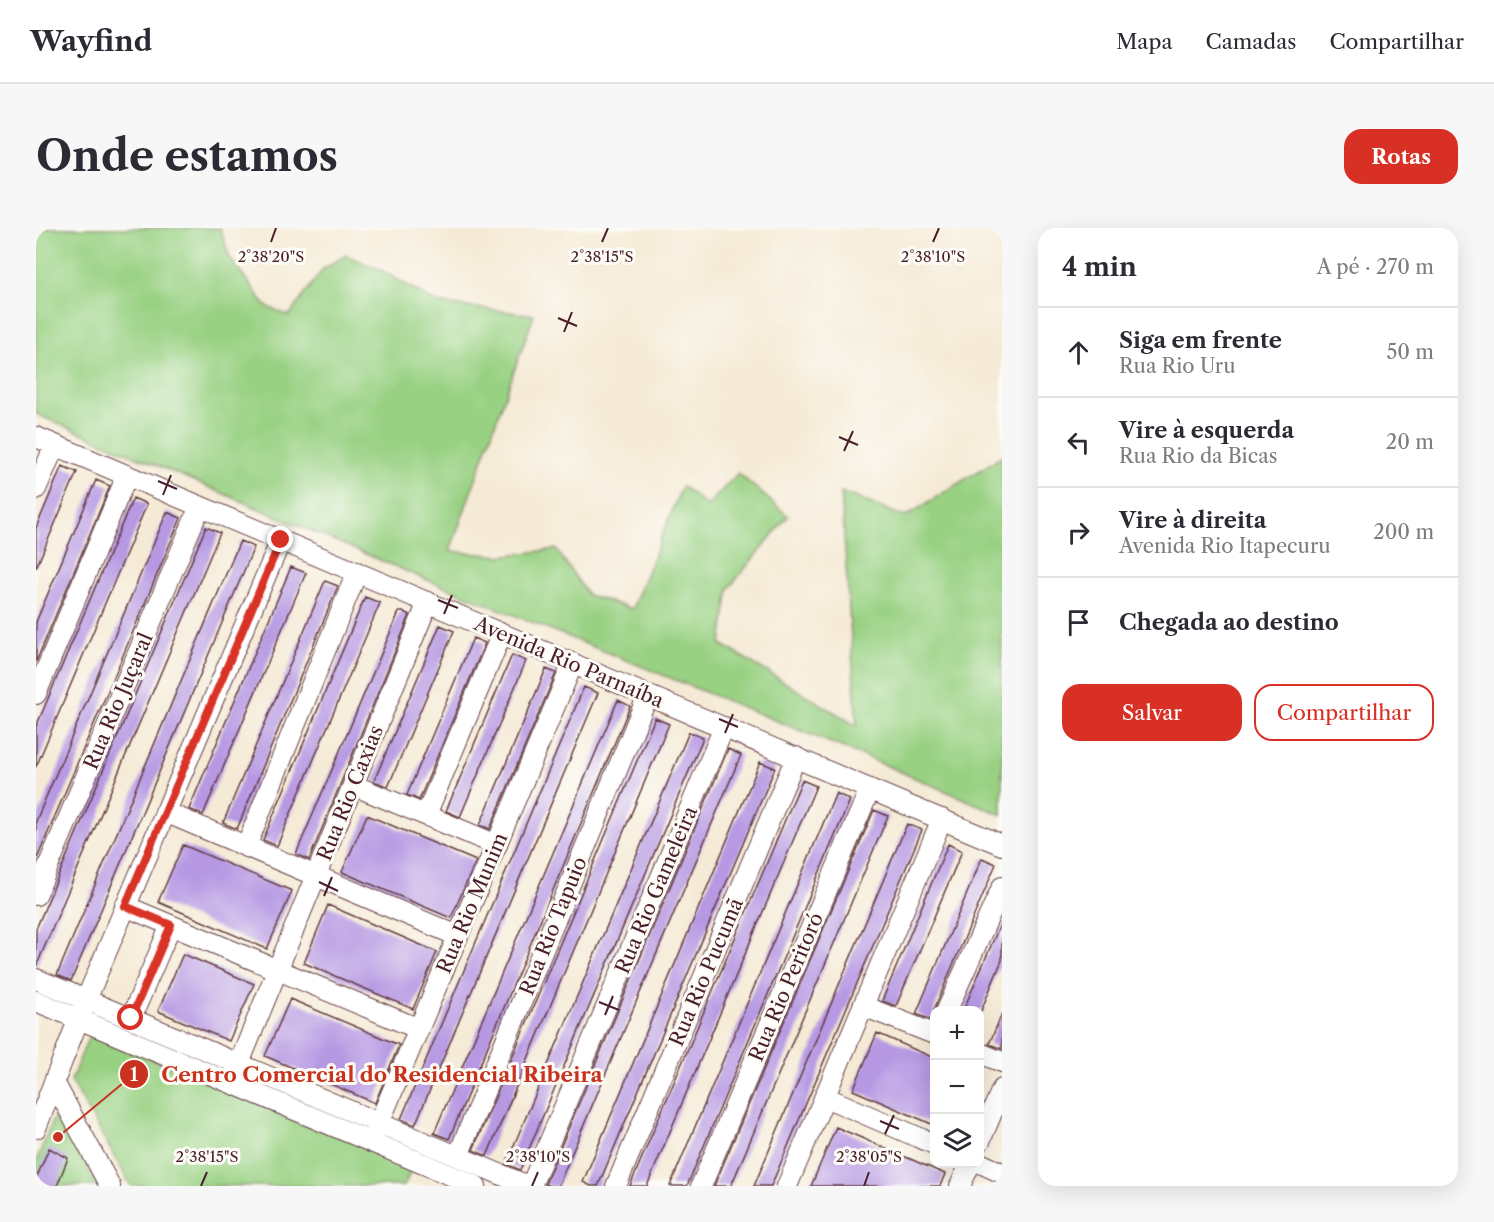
<!DOCTYPE html>
<html lang="pt">
<head>
<meta charset="utf-8">
<style>
	:root { --surface:#fff; --page:#f7f7f7; --text:#2b2b33; --muted:#7c7c81; --line:#e1e1e2; --accent:#d93025 }
	body { margin:0; font-family:"Libre Caslon Text",serif; background:var(--page); color:var(--text) }
	.controls { position:absolute; right:18px; bottom:18px; display:grid; overflow:hidden; border-radius:12px; box-shadow:0 6px 24px #0002 }
	.controls button { width:54px; height:54px; display:grid; place-items:center; padding:0; border:0; border-bottom:2px solid var(--line); background:var(--surface); color:var(--text); font:30px sans-serif }
	.stop { position:absolute; width:18px; height:18px; margin:-14px; border:4px solid #d93025; border-radius:50%; background:#fff }
	.stop.end { background:#d93025; border-color:#fff; box-shadow:0 2px 6px #0008 }
	.list { margin:0; padding:0; list-style:none }
	h2 { display:flex; justify-content:space-between; align-items:center; height:78px; margin:0; padding:0 24px; font-size:26px }
	h2 small { font-size:20px; font-weight:400; color:var(--muted) }
	.list li { display:grid; grid-template-columns:39px 1fr auto; gap:18px; align-items:center; box-sizing:border-box; height:90px; padding:0 24px; border-top:2px solid var(--line) }
	.list b { display:block; font-size:22px; white-space:nowrap }
	.list p { margin:0; font-size:20px; white-space:nowrap; color:var(--muted) }
	.list em { font-size:20px; font-style:normal; color:var(--muted) }
	.actions { display:flex; gap:12px; padding:18px 24px }
	.actions a { flex:1; padding:14px 0; border:2px solid var(--accent); border-radius:18px; text-align:center; font-size:21px; color:var(--accent) }
	.actions .main { background:var(--accent); color:#fff }
	.icon { flex:none; width:33px; height:33px; fill:none; stroke:currentColor; stroke-width:2; stroke-linecap:round; stroke-linejoin:round }
	.map { position:relative; flex:none; width:966px; height:958px; overflow:hidden; border-radius:18px }
	header { display:flex; align-items:center; gap:36px; box-sizing:border-box; height:84px; padding:0 30px; background:var(--surface); border-bottom:2px solid var(--line) }
	header strong { font-size:28px }
	nav { display:flex; gap:33px; margin-inline-start:auto; font-size:21px }
	.intro { display:flex; align-items:center; justify-content:space-between; box-sizing:border-box; height:144px; padding:0 36px }
	h1 { margin:0; font-size:42px }
	.button { padding:15px 27px; border-radius:18px; background:var(--accent); color:#fff; font-size:21px; font-weight:700 }
	main { display:flex; gap:36px; padding:0 36px }
	aside { flex:1; background:var(--surface); border-radius:18px; box-shadow:0 6px 24px #0002 }
	.map>svg:first-child { display:block }
	.green { fill:#99d183; stroke:#727857; stroke-width:1.5 }
	.building { fill:#b698e3 }
	.lines { fill:none; stroke-linecap:round; stroke-linejoin:round }
	.minor-casing { stroke:#643d44; stroke-width:22 }
	.minor { stroke:#fff; stroke-width:20 }
	.route { stroke:#d93025; stroke-width:8 }
	.ticks { fill:none; stroke:#4a1f2b; stroke-width:2 }
	.labels { text-anchor:middle; dominant-baseline:central; stroke-width:6; stroke-linejoin:round; paint-order:stroke }
	.street-label { font-size:20px; fill:#4a1f2b; stroke:#fdfcf7 }
	.ticks-label { font-size:15px; text-anchor:middle; fill:#4a1f2b; stroke:#fdfcf7; stroke-width:6; stroke-linejoin:round; paint-order:stroke }
	.leader { fill:none; stroke:#c8321e; stroke-width:2 }
	.callout-dot { fill:#c8321e; stroke:#fdfcf7; stroke-width:2 }
	.mark-label { font-size:18px; text-anchor:middle; font-weight:bold; fill:#fff }
	.callout-label { font-size:21px; text-anchor:middle; font-weight:bold; fill:#c8321e; stroke:#fdfcf7; stroke-width:6; stroke-linejoin:round; paint-order:stroke }
</style>
</head>
<body>
<header>
<strong>Wayfind</strong>
<nav><a>Mapa</a><a>Camadas</a><a>Compartilhar</a></nav>
</header>
<div class="intro"><h1>Onde estamos</h1><a class="button">Rotas</a></div>
<main>
<div class="map">
<svg width="966" height="958" viewBox="0 0 966 958">
	<rect width="100%" height="100%" fill="#fdfcf7"/>
	<filter id="ink" filterUnits="userSpaceOnUse"><feTurbulence type="fractalNoise" baseFrequency=".0167" numOctaves="2"/><feDisplacementMap in="SourceGraphic" scale="12" xChannelSelector="R" yChannelSelector="G"/><feConvolveMatrix kernelMatrix="1 2 1 2 8 2 1 2 1" color-interpolation-filters="sRGB"/></filter>
	<filter id="wash" filterUnits="userSpaceOnUse"><feTurbulence type="fractalNoise" baseFrequency=".008" numOctaves="4" result="noise"/><feDisplacementMap in="SourceGraphic" scale="24" xChannelSelector="R" yChannelSelector="G"/><feGaussianBlur stdDeviation="1.35" result="paint"/><feColorMatrix in="noise" values="0 0 0 0 0 0 0 0 0 0 0 0 0 0 0 0 0 1.4 0 .05"/><feComposite in="paint" operator="in"/></filter>
	<g filter="url(#wash)">
		<rect width="100%" height="100%" fill="#f5ead5"/>
		<path class="green" d="M 0,0 L 184,0 L 194,30 L 230,78 L 253,88 L 287,41 L 310,27 L 345,42 L 401,75 L 498,87 L 414,323 L 464,328 L 520,321 L 552,367 L 596,381 L 646,258 L 671,278 L 702,245 L 752,288 L 693,360 L 685,416 L 821,498 L 805,264 L 869,289 L 966,228 L 966,587 L 830,529 L 384,349 L 0,186 Z
			M 54,806 L 377,938 L 368,958 L 95,958 L 35,852 Z
			M 20,884 L 62,958 L 0,958 L 0,934 Z"/>
		<g id="blocks">
			<path class="building" d="M 26,238 L 41,244 L 0,340 L 0,300 Z
				M 60,252 L 74,258 L 0,434 L 0,394 Z
				M 97,270 L 111,276 L 0,539 L 0,499 Z
				M 131,284 L 145,290 L 0,633 L 0,593 Z
				M 170,299 L 184,305 L 0,739 L 0,701 Z
				M 204,313 L 218,319 L 35,753 L 21,747 Z
				M 255,339 L 270,345 L 167,587 L 153,581 Z
				M 289,353 L 302,358 L 201,601 L 187,595 Z
				M 329,369 L 344,375 L 241,618 L 227,612 Z
				M 363,384 L 367,384 L 374,387 L 273,632 L 260,626 Z
				M 404,397 L 418,403 L 352,559 L 338,553 Z
				M 437,410 L 449,415 L 383,572 L 371,567 Z
				M 476,427 L 490,433 L 424,589 L 410,583 Z
				M 510,441 L 520,445 L 454,601 L 444,597 Z
				M 548,459 L 562,465 L 379,897 L 365,891 Z
				M 582,472 L 594,478 L 413,911 L 398,905 Z
				M 619,490 L 633,496 L 451,928 L 437,922 Z
				M 653,504 L 667,510 L 484,942 L 470,936 Z
				M 692,521 L 705,527 L 522,958 L 513,958 L 509,956 Z
				M 724,534 L 739,540 L 562,958 L 555,958 L 547,954 Z
				M 766,552 L 780,558 L 778,563 L 611,958 L 594,958 Z
				M 800,565 L 814,572 L 703,835 L 651,958 L 634,958 Z
				M 838,582 L 852,588 L 695,958 L 678,958 Z
				M 331,587 L 440,633 L 415,690 L 306,644 Z
				M 871,596 L 886,602 L 735,958 L 718,958 Z
				M 912,616 L 926,623 L 860,778 L 846,773 Z
				M 147,617 L 256,663 L 231,721 L 122,674 Z
				M 946,630 L 960,636 L 900,777 L 898,782 L 898,793 L 880,786 Z
				M 292,677 L 401,724 L 377,781 L 268,735 Z
				M 966,692 L 966,732 L 945,783 L 927,783 Z
				M 147,726 L 218,756 L 193,813 L 122,783 Z
				M 254,771 L 363,817 L 339,875 L 229,828 Z
				M 966,786 L 966,821 L 953,816 Z
				M 841,805 L 898,830 L 898,897 L 817,862 Z
				M 800,899 L 909,946 L 904,958 L 775,958 Z
				M 13,920 L 32,930 L 21,958 L 0,958 L 0,951 Z"/>
		</g>
	</g>
	<g filter="url(#ink)">
		<use href="#blocks" fill-opacity="0" stroke="#643d44" stroke-width="1.5"/>
		<g class="lines">
			<g class="minor-casing">
				<path id="minor" d="M 0,209 L 966,617
					M 0,261 L 19,217
					M 0,466 L 91,247
					M 317,557 L 461,617
					M 129,584 L 422,708
					M 390,587 L 466,405
					M 210,619 L 321,344
					M 0,667 L 164,278
					M 89,678 L 383,801
					M 0,751 L 203,836 L 492,958
					M 0,773 L 440,958
					M 827,778 L 898,806
					M 911,782 L 966,659
					M 95,790 L 135,697
					M 944,825 L 966,834
					M 18,854 L 74,958
					M 195,855 L 392,374
					M 789,869 L 898,916
					M 0,900 L 50,772 L 245,312
					M 944,913 L 966,861
					M 335,914 L 537,435
					M 422,928 L 612,467
					M 944,935 L 966,945
					M 495,958 L 688,499
					M 580,958 L 760,529
					M 665,958 L 834,561
					M 751,958 L 906,591
					M 924,958 L 934,936"/>
			</g>
			<use href="#minor" class="minor"/>
		</g>
	</g>
	<g class="lines" filter="url(#ink)">
		<path class="route" d="M 95,790 L 135,697 L 89,678 L 245,312"/>
	</g>
	<path class="ticks" d="M 235,14 L 240,0M 566,14 L 572,0M 897,14 L 903,0M 522,90 L 541,98M 528,104 L 536,84M 803,209 L 822,217M 808,223 L 817,203M 122,253 L 141,261M 127,267 L 135,247M 402,372 L 422,380M 408,386 L 416,367M 683,491 L 702,499M 689,505 L 697,486M 283,654 L 302,663M 288,668 L 296,649M 563,774 L 583,782M 569,787 L 577,768M 844,893 L 863,901M 849,906 L 858,887M 165,958 L 171,944M 496,958 L 502,944M 828,958 L 833,944"/>
	<g class="labels">
		<g class="street-label">
			<text transform="translate(533 434) rotate(23)">Avenida Rio Parnaíba</text>
			<text transform="translate(82 473) rotate(-67)">Rua Rio Juçaral</text>
			<text transform="translate(314 565) rotate(-68)">Rua Rio Caxias</text>
			<text transform="translate(620 662) rotate(-67)">Rua Rio Gameleira</text>
			<text transform="translate(436 675) rotate(-67)">Rua Rio Munim</text>
			<text transform="translate(517 698) rotate(-68)">Rua Rio Tapuio</text>
			<text transform="translate(670 744) rotate(-67)">Rua Rio Pucumã</text>
			<text transform="translate(750 759) rotate(-67)">Rua Rio Peritoró</text>
		</g>
	</g>
	<g class="ticks-label">
		<text x="235" y="34">2°38'20"S</text>
		<text x="566" y="34">2°38'15"S</text>
		<text x="897" y="34">2°38'10"S</text>
		<text x="171" y="934">2°38'15"S</text>
		<text x="502" y="934">2°38'10"S</text>
		<text x="833" y="934">2°38'05"S</text>
	</g>
	<path class="leader" d="M22 909L98 846"/>
	<g class="callout-dot">
		<circle cx="22" cy="909" r="6"/>
		<circle cx="98" cy="846" r="15"/>
	</g>
	<g class="mark-label">
		<text x="98" y="853">1</text>
	</g>
	<g class="callout-label">
		<text x="346" y="854">Centro Comercial do Residencial Ribeira</text>
	</g>
</svg>
<div class="controls">
<button>+</button>
<button>−</button>
<button><svg class="icon" aria-label="layers" viewBox="0 0 24 24"><path d="M12 4l9 5-9 5-9-5zM3 14l9 5 9-5"/></svg></button>
</div>
<div class="stop" style="left:95px;top:790px"></div>
<div class="stop end" style="left:245px;top:312px"></div>
</div>
<aside>
<h2>4 min<small>A pé · 270 m</small></h2>
<ul class="list">
<li><svg class="icon" aria-label="ahead" viewBox="0 0 24 24"><path d="M12 20V5M6 11l6-6 6 6"/></svg><div><b>Siga em frente</b><p>Rua Rio Uru</p></div><em>50 m</em></li>
<li><svg class="icon" aria-label="left" viewBox="0 0 24 24"><path d="M17 20v-9H6M10 6l-5 5 5 5"/></svg><div><b>Vire à esquerda</b><p>Rua Rio da Bicas</p></div><em>20 m</em></li>
<li><svg class="icon" aria-label="right" viewBox="0 0 24 24"><path d="M7 20v-9h11M14 6l5 5-5 5"/></svg><div><b>Vire à direita</b><p>Avenida Rio Itapecuru</p></div><em>200 m</em></li>
<li><svg class="icon" aria-label="arrive" viewBox="0 0 24 24"><path d="M6 21V4h12l-3 4 3 4H6"/></svg><div><b>Chegada ao destino</b></div></li>
</ul>
<div class="actions"><a class="main">Salvar</a><a>Compartilhar</a></div>
</aside>
</main>
</body>
</html>
